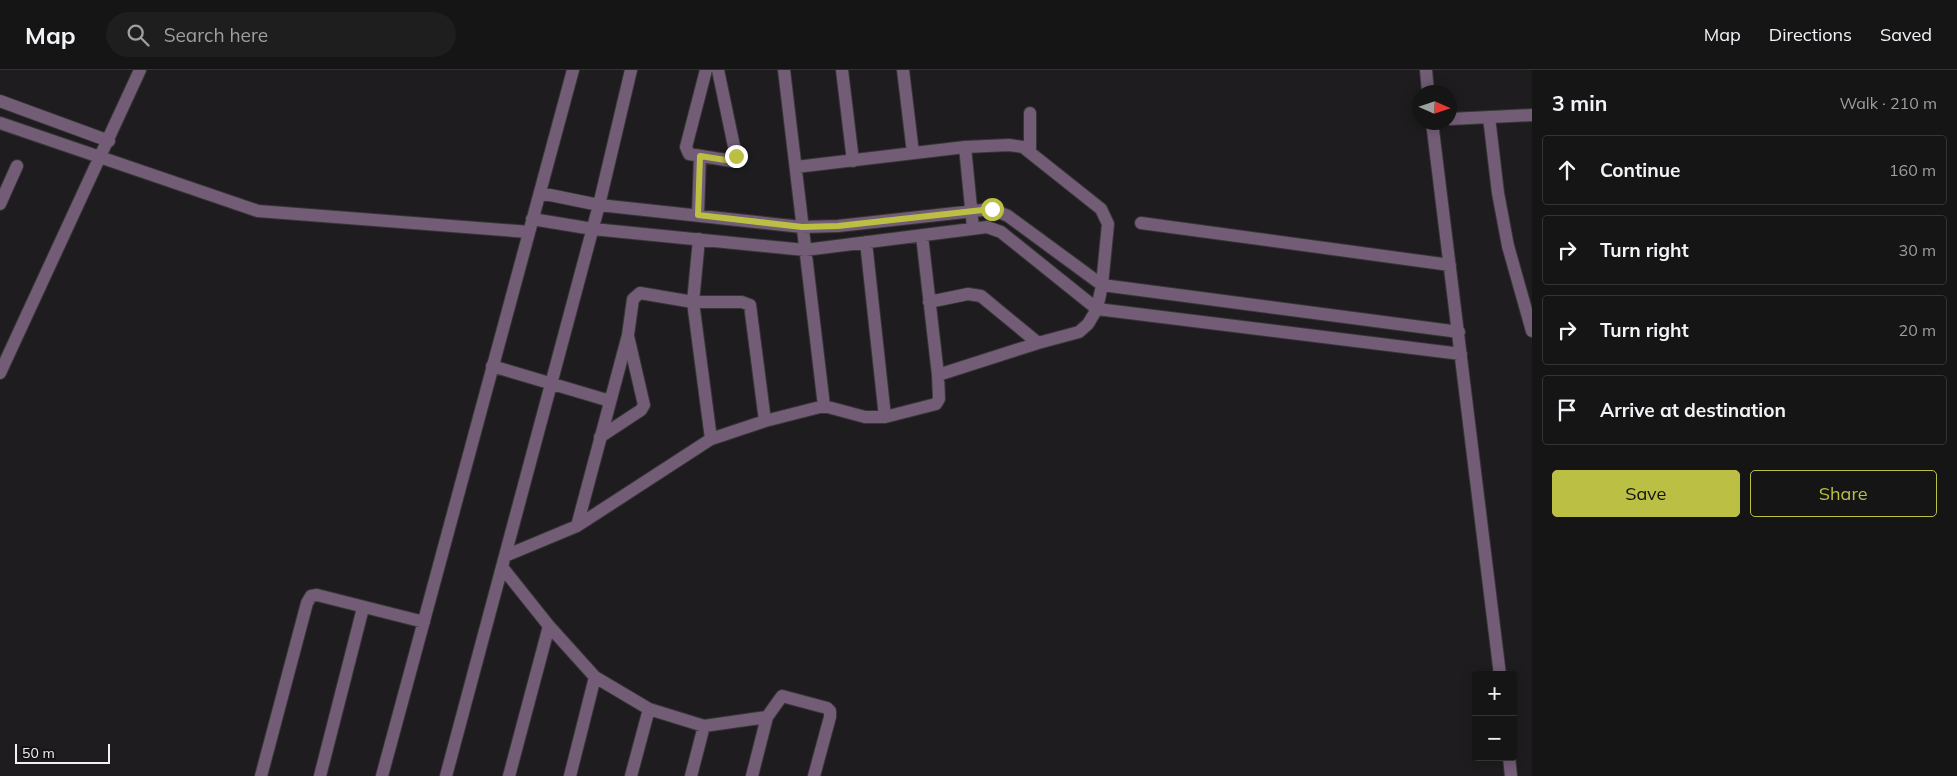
<!DOCTYPE html>
<html lang="en">
<head>
<meta charset="utf-8">
<style>
	:root { --surface:#161516; --page:#1f1e1f; --text:#f1f3f6; --muted:#9e9fa1; --line:#353435; --accent:#bbc045 }
	body { margin:0; font-family:Mulish,sans-serif; background:var(--page); color:var(--text) }
	.controls { position:absolute; right:15px; bottom:15px; display:grid; overflow:hidden; border-radius:5px; box-shadow:0 2px 12px #0003 }
	.controls button { width:45px; height:45px; display:grid; place-items:center; padding:0; border:0; border-bottom:1px solid var(--line); background:var(--surface); color:var(--text); font:25px sans-serif }
	.compass { position:absolute; left:1412px; top:15px; width:45px; height:45px; border-radius:50%; background:var(--surface); box-shadow:0 2px 12px #0003; rotate:93deg }
	.scale { position:absolute; left:15px; bottom:12px; width:95px; box-sizing:border-box; padding-left:5px; border:2px solid #f2f1f2; border-top:0; font-size:14px; line-height:18px; white-space:nowrap; color:#f2f1f2; -webkit-text-stroke:4px #151315; paint-order:stroke }
	.stop { position:absolute; width:15px; height:15px; margin:-11px; border:4px solid #bbc045; border-radius:50%; background:#fff }
	.stop.end { background:#bbc045; border-color:#fff; box-shadow:0 1px 5px #0008 }
	.list { margin:0; padding:0; list-style:none }
	h2 { display:flex; justify-content:space-between; align-items:center; height:65px; margin:0; padding:0 20px; font-size:21px }
	h2 small { font-size:16px; font-weight:400; color:var(--muted) }
	.list li { display:grid; grid-template-columns:32px 1fr auto; gap:15px; align-items:center; box-sizing:border-box; height:70px; margin:0 10px 10px; padding:0 10px; border:1px solid var(--line); border-radius:5px }
	.list b { display:block; font-size:19px; white-space:nowrap }
	.list em { font-size:16px; font-style:normal; color:var(--muted) }
	.actions { display:flex; gap:10px; padding:15px 20px }
	.actions a { flex:1; padding:11px 0; border:1px solid var(--accent); border-radius:5px; text-align:center; font-size:18px; color:var(--accent) }
	.actions .main { background:var(--accent); color:#111 }
	.icon { flex:none; width:28px; height:28px; fill:none; stroke:currentColor; stroke-width:2; stroke-linecap:round; stroke-linejoin:round }
	.map { position:relative; flex:none; width:1532px; height:706px; overflow:hidden }
	header { display:flex; align-items:center; gap:30px; box-sizing:border-box; height:70px; padding:0 25px; background:var(--surface); border-bottom:1px solid var(--line) }
	header strong { font-size:24px }
	nav { display:flex; gap:28px; margin-inline-start:auto; font-size:18px }
	.search { width:350px; height:45px; background:var(--page); display:flex; align-items:center; gap:12px; box-sizing:border-box; padding:0 18px; border-radius:28px; color:var(--muted); font-size:19px }
	main { display:flex }
	aside { flex:1; background:var(--surface) }
	.map>svg:first-child { display:block }
	.lines { fill:none; stroke-linecap:round; stroke-linejoin:round }
	.minor-casing { stroke:#373637; stroke-width:14 }
	.minor { stroke:#725c76; stroke-width:12 }
	.route { stroke:#bbc045; stroke-width:6 }
</style>
</head>
<body>
<header>
<strong>Map</strong>
<div class="search"><svg class="icon" aria-label="search" viewBox="0 0 24 24"><circle cx="10" cy="10" r="6"/><path d="M15 15l6 6"/></svg>Search here</div>
<nav><a>Map</a><a>Directions</a><a>Saved</a></nav>
</header>
<main>
<div class="map">
<svg width="1532" height="706" viewBox="0 0 1532 706">
	<rect width="100%" height="100%" fill="#1e1c1e"/>
	<g class="lines">
		<g class="minor-casing">
			<path id="minor" d="M 706,0 L 686,77 L 689,84 L 732,91 L 736,86 L 718,0
				M 784,0 L 824,336
				M 842,0 L 853,91
				M 903,0 L 913,83
				M 1426,0 L 1428,22
				M 0,31 L 109,71
				M 1489,47 L 1498,123 L 1508,176 L 1532,261
				M 1450,49 L 1532,45
				M 1432,52 L 1500,605
				M 0,53 L 258,141 L 529,162
				M 965,77 L 973,158
				M 1030,81 L 1030,43
				M 796,97 L 965,77 L 1009,75 L 1023,77 L 1101,139 L 1108,154 L 1102,215 L 1097,239 L 1088,254 L 1079,262 L 1038,273 L 938,305
				M 540,123 L 599,135 L 802,157 L 838,156 L 992,139 L 1008,146 L 1102,215 L 1459,262
				M 0,134 L 17,96
				M 698,145 L 700,86
				M 532,149 L 593,159 L 805,180 L 987,157 L 1001,162 L 1097,239 L 1461,284
				M 1141,153 L 1450,195
				M 699,169 L 693,232 L 711,369
				M 866,172 L 885,347
				M 929,232 L 968,224 L 981,226 L 1038,273
				M 492,296 L 610,331
				M 0,303 L 140,0
				M 600,367 L 641,340 L 644,335 L 628,266
				M 577,456 L 628,265 L 633,229 L 640,223 L 693,232 L 742,232 L 750,235 L 765,351
				M 505,486 L 577,456 L 711,369 L 765,351 L 824,336 L 865,347 L 885,347 L 936,334 L 939,329 L 938,305 L 922,166
				M 502,497 L 549,556 L 595,607 L 649,639 L 704,656 L 767,647 L 782,626 L 827,638 L 830,641 L 830,647 L 814,706
				M 1509,687 L 1511,706
				M 261,706 L 307,533 L 311,526 L 317,525 L 424,552
				M 320,706 L 363,538
				M 382,706 L 573,0
				M 446,706 L 599,135 L 631,0
				M 509,706 L 549,556
				M 570,706 L 595,607
				M 631,706 L 649,639
				M 691,706 L 704,656
				M 752,706 L 767,647"/>
		</g>
		<use href="#minor" class="minor"/>
	</g>
	<g class="lines">
		<path class="route" d="M 736,86 L 732,91 L 700,86 L 698,145 L 802,157 L 838,156 L 992,139"/>
	</g>
</svg>
<div class="controls">
<button>+</button>
<button>−</button>
</div>
<svg class="compass" viewBox="-18 -18 36 36"><path d="M0-13l5 13h-10z" fill="#e53935"/><path d="M0 13l5-13h-10z" fill="#9e9fa1"/></svg>
<div class="scale">50 m</div>
<div class="stop" style="left:992px;top:139px"></div>
<div class="stop end" style="left:736px;top:86px"></div>
</div>
<aside>
<h2>3 min<small>Walk · 210 m</small></h2>
<ul class="list">
<li><svg class="icon" aria-label="ahead" viewBox="0 0 24 24"><path d="M12 20V5M6 11l6-6 6 6"/></svg><div><b>Continue</b></div><em>160 m</em></li>
<li><svg class="icon" aria-label="right" viewBox="0 0 24 24"><path d="M7 20v-9h11M14 6l5 5-5 5"/></svg><div><b>Turn right</b></div><em>30 m</em></li>
<li><svg class="icon" aria-label="right" viewBox="0 0 24 24"><path d="M7 20v-9h11M14 6l5 5-5 5"/></svg><div><b>Turn right</b></div><em>20 m</em></li>
<li><svg class="icon" aria-label="arrive" viewBox="0 0 24 24"><path d="M6 21V4h12l-3 4 3 4H6"/></svg><div><b>Arrive at destination</b></div></li>
</ul>
<div class="actions"><a class="main">Save</a><a>Share</a></div>
</aside>
</main>
</body>
</html>
